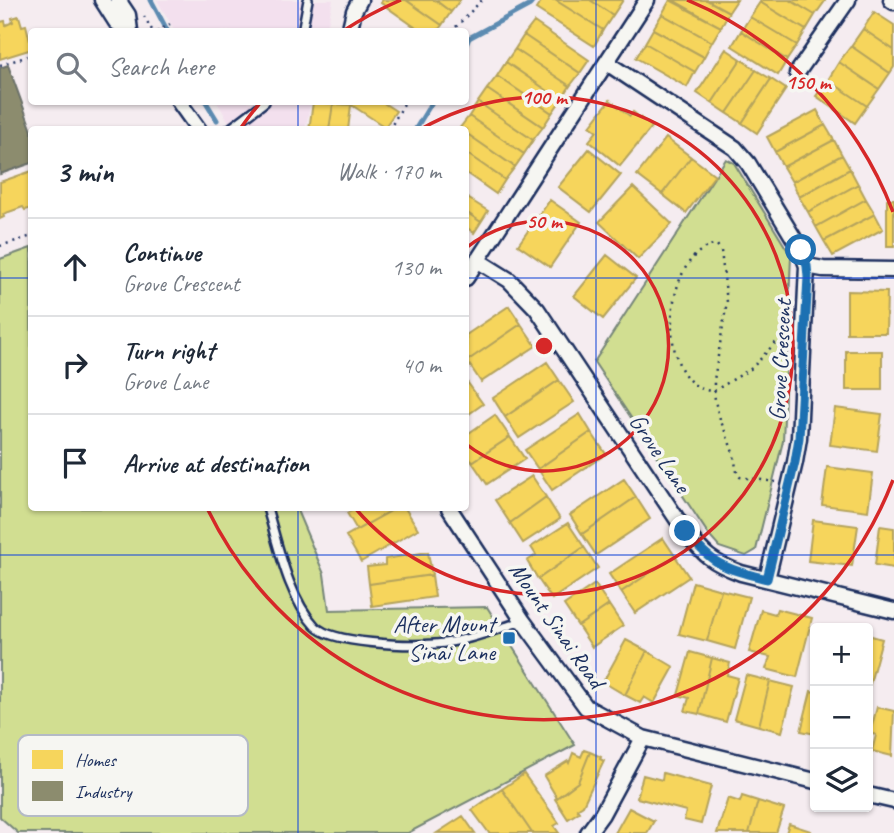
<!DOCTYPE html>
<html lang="en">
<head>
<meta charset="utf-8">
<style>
	:root { --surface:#fff; --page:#f2f2f3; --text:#1f2937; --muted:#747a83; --line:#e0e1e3 }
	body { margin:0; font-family:Caveat,sans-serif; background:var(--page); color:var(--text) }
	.controls { position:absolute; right:21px; bottom:21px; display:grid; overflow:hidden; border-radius:7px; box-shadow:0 2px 5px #0004 }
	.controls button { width:63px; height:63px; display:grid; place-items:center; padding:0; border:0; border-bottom:2px solid var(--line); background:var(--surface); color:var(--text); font:35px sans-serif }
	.stop { position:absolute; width:21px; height:21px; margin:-16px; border:5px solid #1f6fb2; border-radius:50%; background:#fff }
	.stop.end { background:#1f6fb2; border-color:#fff; box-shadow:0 2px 7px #0008 }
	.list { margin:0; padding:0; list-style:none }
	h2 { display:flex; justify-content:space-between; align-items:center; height:91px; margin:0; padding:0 28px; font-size:30px }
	h2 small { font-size:23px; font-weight:400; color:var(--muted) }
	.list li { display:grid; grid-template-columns:46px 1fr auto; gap:21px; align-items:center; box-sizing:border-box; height:98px; padding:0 28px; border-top:2px solid var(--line) }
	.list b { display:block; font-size:26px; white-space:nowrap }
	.list p { margin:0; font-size:23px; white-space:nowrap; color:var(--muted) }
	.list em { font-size:23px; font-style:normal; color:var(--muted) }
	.icon { flex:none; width:38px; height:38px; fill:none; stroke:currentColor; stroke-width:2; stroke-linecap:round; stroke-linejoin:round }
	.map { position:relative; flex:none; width:894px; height:833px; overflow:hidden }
	.search { position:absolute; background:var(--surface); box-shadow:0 2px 5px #0004; left:28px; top:28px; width:441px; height:77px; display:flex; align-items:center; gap:18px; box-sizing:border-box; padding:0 24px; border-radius:7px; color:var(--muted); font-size:26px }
	.panel { position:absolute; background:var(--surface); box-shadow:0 2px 5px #0004; left:28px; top:126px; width:441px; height:385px; border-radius:7px }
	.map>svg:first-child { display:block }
	.built { fill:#f3e0ee }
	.green { fill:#d1de91; stroke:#768678; stroke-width:2 }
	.homes { fill:#f6d55c; stroke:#b4a35d; stroke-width:2 }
	.industry { fill:#8c8c6e; stroke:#6a7069; stroke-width:2 }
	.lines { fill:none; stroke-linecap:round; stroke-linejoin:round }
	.stream { stroke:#5c8bb1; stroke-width:5 }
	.service-casing { stroke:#1b2f5e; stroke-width:12 }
	.minor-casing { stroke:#1b2f5e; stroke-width:19 }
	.path { stroke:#1b2f5e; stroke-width:2.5; stroke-dasharray:2 5; stroke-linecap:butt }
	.service { stroke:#f6f6f2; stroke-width:7 }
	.minor { stroke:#f6f6f2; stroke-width:14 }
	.route { stroke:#1f6fb2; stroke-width:9 }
	.grid { fill:none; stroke:#1d4ed8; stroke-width:2; stroke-opacity:0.55 }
	.ring { fill:none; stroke:#d62828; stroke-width:3.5 }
	.poi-dot { fill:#1f6fb2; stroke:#f6f6f2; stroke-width:2.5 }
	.labels { text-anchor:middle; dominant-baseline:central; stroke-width:7; stroke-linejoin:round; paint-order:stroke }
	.street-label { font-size:24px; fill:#1b2f5e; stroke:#f6f6f2 }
	.poi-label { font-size:24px; fill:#1b2f5e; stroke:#f6f6f2; text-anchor:end }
	.key { fill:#f6f6f2; stroke:#b4bac6; stroke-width:2 }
	.key-label { font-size:19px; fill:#1b2f5e }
	.centre { fill:#d62828; stroke:#f6f6f2; stroke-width:3.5 }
	.ring-label { font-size:21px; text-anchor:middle; font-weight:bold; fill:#d62828; stroke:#f6f6f2; stroke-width:7; stroke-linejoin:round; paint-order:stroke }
</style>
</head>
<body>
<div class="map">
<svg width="894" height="833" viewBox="0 0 894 833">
	<rect width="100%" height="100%" fill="#f5ecf0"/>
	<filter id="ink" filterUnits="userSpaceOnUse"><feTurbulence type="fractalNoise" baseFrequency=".0143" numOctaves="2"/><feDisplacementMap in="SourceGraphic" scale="14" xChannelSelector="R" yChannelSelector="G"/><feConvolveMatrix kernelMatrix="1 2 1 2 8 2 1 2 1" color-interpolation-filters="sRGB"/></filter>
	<g filter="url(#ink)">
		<path class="built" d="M 157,0 L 333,0 L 326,32 L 175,31 Z
			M 217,102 L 311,102 L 305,130 L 233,129 Z"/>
		<path class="green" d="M 726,159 L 734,163 L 791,256 L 783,441 L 756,550 L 746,556 L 719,547 L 711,538 L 594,362 Z
			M 31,248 L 32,508 L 296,508 L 324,574 L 329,610 L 487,607 L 575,745 L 408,833 L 18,833 L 0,817 L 0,259 Z"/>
		<path class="homes" d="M 382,0 L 406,0 L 442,25 L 437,32 L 422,32 L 381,3 Z
			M 406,0 L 435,0 L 451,12 L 442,25 Z
			M 435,0 L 460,0 L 451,12 Z
			M 542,0 L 555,0 L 603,30 L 594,46 L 536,9 Z
			M 555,0 L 590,0 L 613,15 L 603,30 Z
			M 590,0 L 623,0 L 613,15 Z
			M 670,0 L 721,27 L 712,42 L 662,14 Z
			M 673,0 L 707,0 L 729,12 L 721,27 Z
			M 707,0 L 737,0 L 729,12 Z
			M 761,0 L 790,0 L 815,15 L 806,30 L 760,2 Z
			M 790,0 L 824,0 L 825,1 L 815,15 Z
			M 760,2 L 806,30 L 797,45 L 750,17 Z
			M 874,12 L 894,25 L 894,50 L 863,29 Z
			M 662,14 L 712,42 L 704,57 L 653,29 Z
			M 19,16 L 22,26 L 26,25 L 32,49 L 0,59 L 0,22 L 5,21 L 6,25 L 13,22 L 12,18 Z
			M 750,17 L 797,45 L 787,60 L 741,31 Z
			M 534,22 L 589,60 L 580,73 L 524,35 Z
			M 653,29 L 704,57 L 695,72 L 645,43 Z
			M 863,29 L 894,50 L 894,67 L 890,73 L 851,46 Z
			M 741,31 L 787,60 L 778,75 L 732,46 Z
			M 524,35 L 580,73 L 570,86 L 515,49 Z
			M 645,43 L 695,72 L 687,87 L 636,58 Z
			M 851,46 L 890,73 L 879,89 L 839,62 Z
			M 515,49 L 570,86 L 561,100 L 506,62 Z
			M 726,49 L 741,59 L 712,103 L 697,93 Z
			M 741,59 L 756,70 L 727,113 L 712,103 Z
			M 506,62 L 561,100 L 552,113 L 497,76 Z
			M 839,62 L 879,89 L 867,106 L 828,80 Z
			M 756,70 L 771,79 L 742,123 L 727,113 Z
			M 497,76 L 552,113 L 543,127 L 487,89 Z
			M 771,79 L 786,89 L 757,133 L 742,123 Z
			M 828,80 L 867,106 L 855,123 L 816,96 Z
			M 487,89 L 543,127 L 533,140 L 478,102 Z
			M 610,100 L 630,116 L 633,112 L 652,127 L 620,166 L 589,141 L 597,131 L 590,126 Z
			M 313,102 L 333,104 L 329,130 L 309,130 Z
			M 351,102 L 382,102 L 396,111 L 385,127 L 350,104 Z
			M 478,102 L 533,140 L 524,154 L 469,116 Z
			M 333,104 L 351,105 L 348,130 L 329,130 Z
			M 817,110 L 825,125 L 775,152 L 767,137 Z
			M 469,116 L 524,154 L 515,167 L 466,133 L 466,130 L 459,129 Z
			M 825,125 L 834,140 L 783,167 L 775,152 Z
			M 466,133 L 515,167 L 505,180 L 466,153 Z
			M 666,138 L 691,157 L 662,194 L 637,175 Z
			M 834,140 L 842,155 L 792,182 L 783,167 Z
			M 589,149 L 621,175 L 591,212 L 558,187 Z
			M 466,153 L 505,180 L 496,194 L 466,173 Z
			M 842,155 L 850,169 L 799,197 L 792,182 Z
			M 691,157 L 715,175 L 686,213 L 662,194 Z
			M 850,169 L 858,184 L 808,212 L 799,197 Z
			M 32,171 L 32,208 L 25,210 L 23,207 L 3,214 L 4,217 L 0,219 L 0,182 Z
			M 858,184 L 866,199 L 816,227 L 808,212 Z
			M 633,187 L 672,224 L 638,259 L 599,222 Z
			M 466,197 L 488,211 L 481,222 L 466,212 Z
			M 866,199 L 875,214 L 824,241 L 816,227 Z
			M 887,199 L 894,199 L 894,246 L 887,246 Z
			M 550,200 L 581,222 L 550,267 L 518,245 Z
			M 466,212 L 481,222 L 474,233 L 466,227 Z
			M 875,214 L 883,229 L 833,256 L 824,241 Z
			M 607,255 L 636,278 L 603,319 L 574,296 Z
			M 847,291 L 887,292 L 886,333 L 847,333 Z
			M 509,306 L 521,324 L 467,361 L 466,335 Z
			M 521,324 L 536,346 L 481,382 L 467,361 Z
			M 846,351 L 882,351 L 882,390 L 846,390 Z
			M 547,362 L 559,380 L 505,417 L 493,398 Z
			M 559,380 L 574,402 L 519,438 L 505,417 Z
			M 468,383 L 483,404 L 466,416 L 466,385 Z
			M 835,408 L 882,414 L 877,451 L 830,445 Z
			M 580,414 L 591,432 L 538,469 L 525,450 Z
			M 495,415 L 510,437 L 472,462 L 466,453 L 466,435 Z
			M 591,432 L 606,454 L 552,490 L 538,469 Z
			M 510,437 L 525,459 L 487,484 L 472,462 Z
			M 827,467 L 873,473 L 868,511 L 822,505 Z
			M 532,476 L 546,497 L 510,523 L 495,500 Z
			M 624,479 L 636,497 L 582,534 L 570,515 Z
			M 546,497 L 560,519 L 523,543 L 510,523 Z
			M 636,497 L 650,519 L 596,555 L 582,534 Z
			M 357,508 L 396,508 L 357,530 L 347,513 Z
			M 396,508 L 405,508 L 418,529 L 361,562 L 346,536 Z
			M 813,520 L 858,526 L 852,566 L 808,561 Z
			M 568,523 L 584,547 L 538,579 L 527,561 L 536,555 L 531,547 Z
			M 880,526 L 894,528 L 894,568 L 875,565 Z
			M 663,538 L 675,556 L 621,592 L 609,574 Z
			M 584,547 L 598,568 L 552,599 L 538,579 Z
			M 428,552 L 432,575 L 369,584 L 367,567 L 385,565 L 385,559 Z
			M 675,556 L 689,577 L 635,613 L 621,592 Z
			M 432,575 L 435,597 L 372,606 L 369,584 Z
			M 693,582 L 721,590 L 707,641 L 679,634 Z
			M 595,584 L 609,605 L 578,626 L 564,605 Z
			M 721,590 L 749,597 L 735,649 L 707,641 Z
			M 609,605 L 623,626 L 592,647 L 578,626 Z
			M 777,609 L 812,618 L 797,677 L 766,669 L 770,657 L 749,652 L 761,610 L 775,614 Z
			M 868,635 L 882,639 L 868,691 Z
			M 626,640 L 647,651 L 625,695 L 603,682 Z
			M 647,651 L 674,667 L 654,703 L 644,697 L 640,703 L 625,695 Z
			M 690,652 L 712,658 L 699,714 L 685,711 L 689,698 L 678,695 Z
			M 712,658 L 730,663 L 727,675 L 738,678 L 726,722 L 699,714 Z
			M 746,675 L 770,681 L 759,726 L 734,719 Z
			M 770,681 L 794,687 L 782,732 L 759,726 Z
			M 811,691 L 815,692 L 815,734 L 801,731 Z
			M 877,707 L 894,711 L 892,756 L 872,751 L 876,735 L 870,733 Z
			M 584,750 L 590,752 L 578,782 L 557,798 L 544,776 L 568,761 L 569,763 L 573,753 L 581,757 Z
			M 590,752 L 601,757 L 600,759 L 604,761 L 583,805 L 577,809 L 579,812 L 568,819 L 555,799 L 578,782 Z
			M 663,773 L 711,786 L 701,824 L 684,820 L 686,811 L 637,798 L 643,775 L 662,780 Z
			M 524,774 L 559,823 L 554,826 L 559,833 L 532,833 L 502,789 Z
			M 502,789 L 532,833 L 489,833 L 472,810 Z
			M 742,796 L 758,801 L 749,833 L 717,833 L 728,798 L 740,802 Z
			M 758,801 L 784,809 L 776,833 L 749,833 Z
			M 629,808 L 654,821 L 647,833 L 615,833 Z
			M 463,816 L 475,833 L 437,833 Z
			M 789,824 L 811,831 L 810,833 L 786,833 Z"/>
		<path class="industry" d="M 8,65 L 32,131 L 32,163 L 0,174 L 0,68 Z"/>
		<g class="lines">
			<path class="stream" d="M 151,0 L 168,32
				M 466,45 L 469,38 L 530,5 L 534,0
				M 206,102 L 217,120
				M 415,130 L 432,102"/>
			<g class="service-casing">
				<path id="service" d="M 302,32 L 308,0
					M 228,130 L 265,102
					M 267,508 C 278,544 288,597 315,626 C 332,644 409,646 435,644 C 465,642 494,630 523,621"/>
			</g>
			<g class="minor-casing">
				<path id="minor" d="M 102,0 L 116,22 L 130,32
					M 118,0 L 128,15 L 130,31
					M 891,0 L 894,2
					M 349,32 L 354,11 L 360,0
					M 607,63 L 735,148 L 748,163 L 801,250 L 807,266 L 799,438 L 795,462 L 767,579
					M 797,73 L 848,0
					M 179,102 L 199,130
					M 477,260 L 509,280 L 537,309 L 685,531 C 704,555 711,562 741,573 L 894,611
					M 807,266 L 823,269 L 894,270
					M 466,278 L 647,0
					M 449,508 L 523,621 L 586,707 L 643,738 L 815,781
					M 868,795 L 894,801
					M 588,833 L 602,814 L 643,738"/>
			</g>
			<path class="path" d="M 144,16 L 153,32
				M 157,32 L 170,24
				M 451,32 L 482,0
				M 0,65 L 32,55
				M 389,130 L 405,102
				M 0,246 L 32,236
				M 776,482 L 740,477 C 735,471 736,464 734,456 C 725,426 713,414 714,380 L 727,302 L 721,251 L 717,245 L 713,245 C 661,257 655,390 714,391 L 752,368 L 774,344 L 788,334"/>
			<use href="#service" class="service"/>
			<use href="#minor" class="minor"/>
		</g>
	</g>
	<g class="lines" filter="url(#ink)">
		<path class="route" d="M 685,531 C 713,566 724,568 767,579 L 795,462 L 799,438 L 808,277 L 807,266 L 801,250"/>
	</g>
	<path class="grid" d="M 298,0 L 298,32M 596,0 L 596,833M 298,102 L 298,130M 0,278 L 32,278M 466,278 L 894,278M 298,508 L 298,833M 0,555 L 894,555"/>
	<g class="ring">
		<path d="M466 248A125 125 0 1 1 466 444"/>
		<path d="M421 129A249 249 0 1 1 355 508"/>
		<path d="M893 480A374 374 0 0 1 208 510M240 129A374 374 0 0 1 260 103M343 31A374 374 0 0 1 401 0M687 0A374 374 0 0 1 893 212"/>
	</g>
	<rect class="poi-dot" x="502" y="631" width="14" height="14" rx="3.5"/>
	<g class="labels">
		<g class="street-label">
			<text transform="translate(780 360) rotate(-87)">Grove Crescent</text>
			<text transform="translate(660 453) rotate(56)">Grove Lane</text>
			<text transform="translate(557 625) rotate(55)">Mount Sinai Road</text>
		</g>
		<g class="poi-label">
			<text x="495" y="624">After Mount<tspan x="495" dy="28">Sinai Lane</tspan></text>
		</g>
	</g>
	<rect x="18" y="735" width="230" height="81" rx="10" class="key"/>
	<rect x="32" y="750" width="31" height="19" fill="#f6d55c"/>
	<rect x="32" y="781" width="31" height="20" fill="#8c8c6e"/>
	<g class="key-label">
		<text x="75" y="766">Homes</text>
		<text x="75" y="798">Industry</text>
	</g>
	<circle cx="544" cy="346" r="10" class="centre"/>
	<g class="ring-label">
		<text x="808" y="89">150 m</text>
		<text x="544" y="104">100 m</text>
		<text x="544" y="228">50 m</text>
	</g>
</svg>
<div class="controls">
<button>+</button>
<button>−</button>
<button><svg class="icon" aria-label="layers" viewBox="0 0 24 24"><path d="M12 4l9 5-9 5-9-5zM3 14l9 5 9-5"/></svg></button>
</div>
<div class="stop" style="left:801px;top:250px"></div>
<div class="stop end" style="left:685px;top:531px"></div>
<div class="search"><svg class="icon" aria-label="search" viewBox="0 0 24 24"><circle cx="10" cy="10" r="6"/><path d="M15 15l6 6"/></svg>Search here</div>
<section class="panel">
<h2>3 min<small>Walk · 170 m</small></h2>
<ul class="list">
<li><svg class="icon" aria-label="ahead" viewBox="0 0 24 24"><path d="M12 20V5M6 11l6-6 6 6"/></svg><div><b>Continue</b><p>Grove Crescent</p></div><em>130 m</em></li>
<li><svg class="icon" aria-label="right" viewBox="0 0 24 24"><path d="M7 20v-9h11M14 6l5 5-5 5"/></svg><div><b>Turn right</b><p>Grove Lane</p></div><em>40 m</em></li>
<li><svg class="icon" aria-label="arrive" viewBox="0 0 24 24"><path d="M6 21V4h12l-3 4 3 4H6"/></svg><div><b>Arrive at destination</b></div></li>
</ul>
</section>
</div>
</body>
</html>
